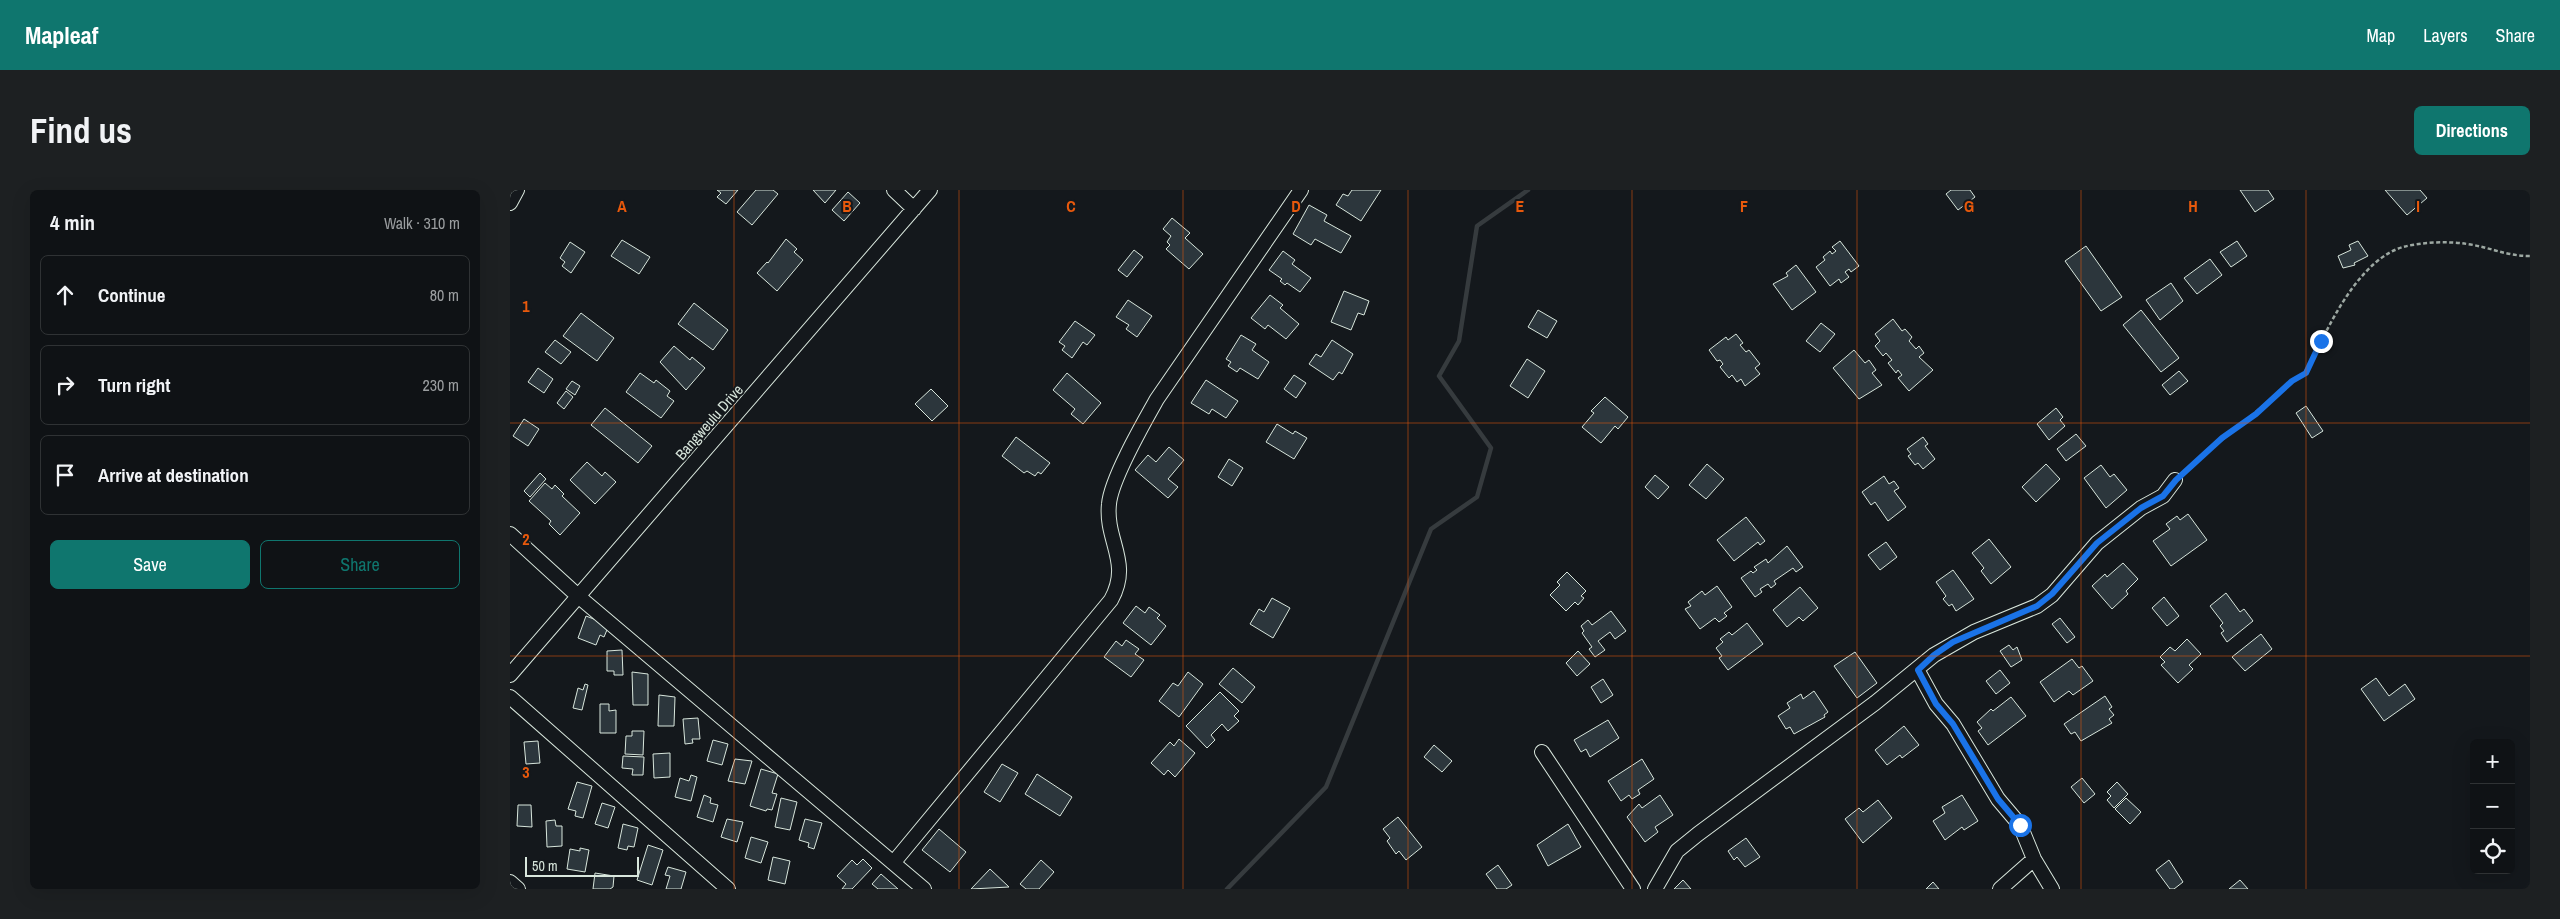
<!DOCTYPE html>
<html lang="en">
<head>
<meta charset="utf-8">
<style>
	:root { --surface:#0f1215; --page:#1d2022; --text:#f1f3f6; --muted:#9b9ea0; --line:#2f3234; --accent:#0f766e }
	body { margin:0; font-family:"Archivo Narrow",sans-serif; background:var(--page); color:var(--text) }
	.controls { position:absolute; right:15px; bottom:15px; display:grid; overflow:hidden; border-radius:8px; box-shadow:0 5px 20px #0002 }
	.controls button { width:45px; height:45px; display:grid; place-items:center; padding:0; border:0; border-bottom:1px solid var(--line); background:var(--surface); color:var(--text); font:25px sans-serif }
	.scale { position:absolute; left:15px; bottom:12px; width:114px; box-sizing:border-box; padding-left:5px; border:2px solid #d8e6dc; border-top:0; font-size:14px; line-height:18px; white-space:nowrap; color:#d8e6dc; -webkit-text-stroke:4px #14181c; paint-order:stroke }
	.stop { position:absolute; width:15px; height:15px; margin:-11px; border:4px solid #1a73e8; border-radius:50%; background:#fff }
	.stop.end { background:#1a73e8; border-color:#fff; box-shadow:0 1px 5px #0008 }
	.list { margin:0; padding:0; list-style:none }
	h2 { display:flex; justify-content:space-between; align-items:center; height:65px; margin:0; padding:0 20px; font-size:21px }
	h2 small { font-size:16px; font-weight:400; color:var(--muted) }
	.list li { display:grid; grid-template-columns:32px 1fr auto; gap:15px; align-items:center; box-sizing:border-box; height:80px; margin:0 10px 10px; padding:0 10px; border:1px solid var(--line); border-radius:8px }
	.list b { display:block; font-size:19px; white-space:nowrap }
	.list em { font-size:16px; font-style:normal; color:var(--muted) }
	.actions { display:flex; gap:10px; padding:15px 20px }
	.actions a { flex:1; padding:11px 0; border:1px solid var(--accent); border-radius:8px; text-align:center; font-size:18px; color:var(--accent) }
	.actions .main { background:var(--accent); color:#fff }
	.icon { flex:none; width:28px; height:28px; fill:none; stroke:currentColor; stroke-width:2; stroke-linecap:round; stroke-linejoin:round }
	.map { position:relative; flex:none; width:2020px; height:699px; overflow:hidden; border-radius:8px }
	header { display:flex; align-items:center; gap:30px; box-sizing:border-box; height:70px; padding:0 25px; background:var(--accent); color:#fff }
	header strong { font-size:24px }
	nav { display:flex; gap:28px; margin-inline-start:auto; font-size:18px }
	.intro { display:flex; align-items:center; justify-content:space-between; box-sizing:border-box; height:120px; padding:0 30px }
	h1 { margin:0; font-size:35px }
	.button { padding:12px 22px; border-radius:8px; background:var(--accent); color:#fff; font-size:18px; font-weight:700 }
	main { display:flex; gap:30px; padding:0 30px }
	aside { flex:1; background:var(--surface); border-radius:8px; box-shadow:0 5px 20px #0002 }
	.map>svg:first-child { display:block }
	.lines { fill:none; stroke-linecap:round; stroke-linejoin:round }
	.stream { stroke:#363b3e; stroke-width:4.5 }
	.building { fill:#2c363c; stroke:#d8e6dc }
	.street-casing { stroke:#d8e6dc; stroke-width:16 }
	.path { stroke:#9da8a2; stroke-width:2.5; stroke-dasharray:4 2.5; stroke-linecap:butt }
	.street { stroke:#14181c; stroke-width:14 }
	.route { stroke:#1a73e8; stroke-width:6 }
	.grid { fill:none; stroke:#e8590c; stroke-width:1; stroke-opacity:0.55 }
	.labels { text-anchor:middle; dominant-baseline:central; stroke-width:4; stroke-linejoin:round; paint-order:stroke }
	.street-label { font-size:15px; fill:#d8e6dc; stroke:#14181c }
	.grid-label { font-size:16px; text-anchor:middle; font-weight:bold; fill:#e8590c; stroke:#14181c; stroke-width:4; stroke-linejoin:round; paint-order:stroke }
</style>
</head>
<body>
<header>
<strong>Mapleaf</strong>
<nav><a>Map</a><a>Layers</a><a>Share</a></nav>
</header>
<div class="intro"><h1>Find us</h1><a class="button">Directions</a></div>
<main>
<aside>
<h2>4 min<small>Walk · 310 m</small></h2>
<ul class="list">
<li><svg class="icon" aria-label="ahead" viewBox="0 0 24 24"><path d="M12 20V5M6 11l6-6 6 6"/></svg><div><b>Continue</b></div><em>80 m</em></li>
<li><svg class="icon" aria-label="right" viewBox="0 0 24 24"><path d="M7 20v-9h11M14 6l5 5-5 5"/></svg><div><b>Turn right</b></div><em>230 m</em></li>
<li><svg class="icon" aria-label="arrive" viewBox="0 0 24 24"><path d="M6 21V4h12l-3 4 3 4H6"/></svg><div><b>Arrive at destination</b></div></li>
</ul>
<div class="actions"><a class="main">Save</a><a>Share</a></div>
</aside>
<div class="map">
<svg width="2020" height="699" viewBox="0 0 2020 699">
	<rect width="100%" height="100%" fill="#14181c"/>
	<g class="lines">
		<path class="stream" d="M 717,699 L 816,597 L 921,339 L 967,307 L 981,258 L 929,186 L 949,151 L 967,36 L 1018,0"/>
	</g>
	<path class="building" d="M 207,0 L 228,0 L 216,14 L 207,7 L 211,3 Z
		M 246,0 L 263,0 L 268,4 L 242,35 L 227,22 Z
		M 303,0 L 326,0 L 315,13 Z
		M 842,0 L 871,0 L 851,31 L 826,15 L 833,4 L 838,6 Z
		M 1441,0 L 1460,0 L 1465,7 L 1448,20 L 1436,4 Z
		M 1730,0 L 1758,0 L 1764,9 L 1745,22 Z
		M 1875,0 L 1910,0 L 1917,8 L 1897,25 Z
		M 338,2 L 350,13 L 334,31 L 322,20 Z
		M 799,15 L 817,25 L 814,31 L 841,46 L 831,63 L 805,49 L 801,55 L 783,44 Z
		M 662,28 L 680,43 L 675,48 L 693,64 L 679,79 L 656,59 L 660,55 L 657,52 L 661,46 L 653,39 Z
		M 276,49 L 287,59 L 284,62 L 293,70 L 267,101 L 247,83 L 257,72 L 258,73 Z
		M 112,50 L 140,67 L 129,84 L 101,66 Z
		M 1330,51 L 1349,76 L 1341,82 L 1339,79 L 1335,82 L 1339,87 L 1331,93 L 1329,89 L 1320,96 L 1306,77 L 1315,70 L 1313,67 L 1320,61 L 1322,64 L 1326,61 L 1322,57 Z
		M 1727,51 L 1737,66 L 1721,77 L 1710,62 Z
		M 1848,51 L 1858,66 L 1844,73 L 1845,75 L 1833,78 L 1828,66 L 1841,60 L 1839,55 Z
		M 60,52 L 75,62 L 61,83 L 52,76 L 55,72 L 50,68 Z
		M 1576,56 L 1612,107 L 1591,121 L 1555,71 Z
		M 624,60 L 633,67 L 617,87 L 608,80 Z
		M 773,61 L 785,70 L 782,74 L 801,88 L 790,102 L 777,93 L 775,95 L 770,91 L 772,89 L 759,80 Z
		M 1700,69 L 1712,85 L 1687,104 L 1674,88 Z
		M 1286,75 L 1306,102 L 1282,120 L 1263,94 L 1278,86 L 1276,83 Z
		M 1661,93 L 1673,111 L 1650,130 L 1636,110 Z
		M 834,101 L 859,111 L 854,125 L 848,123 L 841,140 L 821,132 Z
		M 760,105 L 773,115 L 770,118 L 789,134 L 776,149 L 758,135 L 755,139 L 741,128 Z
		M 618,110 L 642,126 L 627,147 L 616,139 L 619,135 L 606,127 Z
		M 184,113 L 218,140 L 203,160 L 168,134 Z
		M 1028,120 L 1047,131 L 1037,148 L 1018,137 Z
		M 1631,120 L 1669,168 L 1651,182 L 1613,135 Z
		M 71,123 L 104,148 L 87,171 L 53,146 Z
		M 1383,129 L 1392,141 L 1395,139 L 1402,147 L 1399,151 L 1406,159 L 1409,156 L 1414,163 L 1409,167 L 1423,180 L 1399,201 L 1388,188 L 1392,185 L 1388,180 L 1386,183 L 1378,173 L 1382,170 L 1376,163 L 1373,166 L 1365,156 L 1370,151 L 1365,144 Z
		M 565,131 L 585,145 L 577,155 L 573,152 L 562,168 L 552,160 L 555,156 L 549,152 Z
		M 1311,133 L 1325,144 L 1310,162 L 1296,151 Z
		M 1226,144 L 1233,153 L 1230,155 L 1236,162 L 1239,160 L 1250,174 L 1245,178 L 1250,184 L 1235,196 L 1231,189 L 1227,192 L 1222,185 L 1219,188 L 1210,177 L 1213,174 L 1210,170 L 1207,171 L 1199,160 L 1216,147 L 1218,150 Z
		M 731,145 L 746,154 L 742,160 L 759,172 L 748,189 L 730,178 L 727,182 L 718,176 L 721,172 L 716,169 Z
		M 45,150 L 61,162 L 51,174 L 35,162 Z
		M 822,150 L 843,164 L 832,184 L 829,182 L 823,190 L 799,174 L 806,164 L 811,167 Z
		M 164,156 L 180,170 L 182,167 L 195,178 L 176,200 L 150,172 Z
		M 1344,160 L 1355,173 L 1359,170 L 1366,180 L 1362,183 L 1372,195 L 1349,209 L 1323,178 Z
		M 1017,169 L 1035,181 L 1018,208 L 1000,196 Z
		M 28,178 L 43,189 L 34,203 L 18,192 Z
		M 1669,181 L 1678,191 L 1660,205 L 1652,195 Z
		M 130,183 L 144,193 L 146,190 L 160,201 L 157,206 L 164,211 L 151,228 L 116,202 Z
		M 557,183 L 591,213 L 573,234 L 561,224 L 565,219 L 543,200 Z
		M 784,185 L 796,193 L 786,208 L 774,199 Z
		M 696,190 L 728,211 L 716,228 L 702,219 L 699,224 L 681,213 Z
		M 62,191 L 70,196 L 65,205 L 56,199 Z
		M 421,199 L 438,216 L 422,231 L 405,214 Z
		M 56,201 L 63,207 L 54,219 L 47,213 Z
		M 1095,207 L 1118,227 L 1108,239 L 1105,236 L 1091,253 L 1072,237 L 1084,223 L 1081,221 Z
		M 1796,216 L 1813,241 L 1802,248 L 1786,223 Z
		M 95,218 L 142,256 L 128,273 L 81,235 Z
		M 1546,218 L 1553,227 L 1550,230 L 1555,236 L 1539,250 L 1527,234 Z
		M 14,229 L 29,239 L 18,256 L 3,246 Z
		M 767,234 L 783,244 L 785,241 L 797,248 L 784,269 L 756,252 Z
		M 1566,244 L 1576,256 L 1556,271 L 1547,259 Z
		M 506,247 L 540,273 L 531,284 L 528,282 L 525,286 L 517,281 L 514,283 L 492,266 Z
		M 1413,247 L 1418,254 L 1415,256 L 1425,269 L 1413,279 L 1408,273 L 1405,275 L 1398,266 L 1401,264 L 1397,259 Z
		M 659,257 L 674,270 L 658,289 L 668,297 L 658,308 L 625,280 L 638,265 L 646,272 Z
		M 719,269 L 733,278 L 722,296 L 708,287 Z
		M 77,272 L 92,286 L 95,282 L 106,292 L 85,314 L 60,290 Z
		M 1197,274 L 1214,289 L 1196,309 L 1179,295 Z
		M 1536,274 L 1550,289 L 1526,312 L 1512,297 Z
		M 1591,275 L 1600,287 L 1604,284 L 1617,300 L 1596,318 L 1574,288 Z
		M 30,283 L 36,289 L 20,307 L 14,301 Z
		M 1145,285 L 1159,297 L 1148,309 L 1135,297 Z
		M 1374,286 L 1379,294 L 1384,291 L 1389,298 L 1384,301 L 1396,317 L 1378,331 L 1365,312 L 1361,315 L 1352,302 Z
		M 35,293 L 42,299 L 45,295 L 54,304 L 52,306 L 70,323 L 50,345 L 39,334 L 41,331 L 19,311 Z
		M 1678,324 L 1697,350 L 1661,376 L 1643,351 L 1660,339 L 1656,334 L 1667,326 L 1670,330 Z
		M 1236,327 L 1255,351 L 1250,355 L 1248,352 L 1224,371 L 1207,350 Z
		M 1479,349 L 1501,377 L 1481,394 L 1471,381 L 1474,378 L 1462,363 Z
		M 1376,352 L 1387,367 L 1370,380 L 1358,365 Z
		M 1277,356 L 1293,377 L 1286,382 L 1283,378 L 1264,391 L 1266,394 L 1261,398 L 1258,394 L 1250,399 L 1252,402 L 1245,407 L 1231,388 L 1241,381 L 1243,383 L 1247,380 L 1244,377 L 1256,369 L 1258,373 Z
		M 1613,373 L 1628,389 L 1616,401 L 1618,404 L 1602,419 L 1582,396 L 1595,384 L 1597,387 Z
		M 1443,380 L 1464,409 L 1446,421 L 1442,414 L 1439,416 L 1433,409 L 1436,406 L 1426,392 Z
		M 1057,382 L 1076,401 L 1071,406 L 1074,408 L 1068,415 L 1065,412 L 1056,421 L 1040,405 L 1050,395 L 1047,392 Z
		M 1207,396 L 1222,417 L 1214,423 L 1217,426 L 1209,432 L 1205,428 L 1190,439 L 1175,419 L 1181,416 L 1178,412 L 1192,401 L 1195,405 Z
		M 1290,397 L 1308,418 L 1293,431 L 1289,427 L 1277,437 L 1263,420 Z
		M 1716,403 L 1730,422 L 1734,419 L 1743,431 L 1717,452 L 1711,443 L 1714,441 L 1710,436 L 1713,433 L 1700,416 Z
		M 1654,407 L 1669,426 L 1657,436 L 1642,418 Z
		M 762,408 L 780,418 L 763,448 L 740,434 L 749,419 L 754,422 Z
		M 626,416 L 635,423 L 639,417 L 650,425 L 647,428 L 656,436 L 641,455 L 613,433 Z
		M 1101,421 L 1116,441 L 1105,449 L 1100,442 L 1088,451 L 1095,460 L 1085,467 L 1079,459 L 1082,457 L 1072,443 L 1074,441 L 1071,436 L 1078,430 L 1082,435 Z
		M 76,426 L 99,435 L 94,447 L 90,445 L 86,455 L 68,448 Z
		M 1550,428 L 1565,447 L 1557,453 L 1542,434 Z
		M 1237,433 L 1253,454 L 1218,480 L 1209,468 L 1212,466 L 1206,458 L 1213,452 L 1210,449 L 1219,442 L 1222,445 Z
		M 1751,444 L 1762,459 L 1735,481 L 1722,467 Z
		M 1677,449 L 1691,464 L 1679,475 L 1683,479 L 1668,493 L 1651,475 L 1655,472 L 1650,467 L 1660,457 L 1665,461 Z
		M 616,450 L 629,459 L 625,464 L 634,470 L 621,487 L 594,467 L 606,451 L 612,456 Z
		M 1499,455 L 1503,460 L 1507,457 L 1512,470 L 1501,477 L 1490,461 Z
		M 112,460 L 113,485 L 104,485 L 104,481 L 97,481 L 97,461 Z
		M 1068,461 L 1080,474 L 1067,486 L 1056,473 Z
		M 1345,462 L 1367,493 L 1347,508 L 1324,476 Z
		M 1562,469 L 1569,478 L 1572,476 L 1583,491 L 1563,505 L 1559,501 L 1544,512 L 1530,492 Z
		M 723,478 L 745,497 L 732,513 L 709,494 Z
		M 1490,480 L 1500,493 L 1486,504 L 1476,491 Z
		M 122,482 L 138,484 L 138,515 L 123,515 Z
		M 678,482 L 693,494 L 669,527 L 649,511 L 663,493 L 668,496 Z
		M 1866,488 L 1879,506 L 1895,494 L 1905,509 L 1874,531 L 1851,499 Z
		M 1093,489 L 1103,505 L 1091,513 L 1081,497 Z
		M 75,494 L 78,495 L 72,520 L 63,518 L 68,498 L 73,500 Z
		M 1304,501 L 1318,522 L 1314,525 L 1315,527 L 1284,544 L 1280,537 L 1276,539 L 1268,526 L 1280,518 L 1277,513 L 1291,504 L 1293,509 Z
		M 710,502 L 729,521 L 724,526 L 729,531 L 718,541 L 712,534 L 701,545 L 705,550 L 697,558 L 676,536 Z
		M 149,505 L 165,507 L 164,536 L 148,536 Z
		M 1595,506 L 1602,517 L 1599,519 L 1604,525 L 1599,529 L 1602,533 L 1571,551 L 1565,542 L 1561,544 L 1554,534 Z
		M 1501,507 L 1516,526 L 1478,555 L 1468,541 L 1472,538 L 1467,532 L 1481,519 L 1483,521 Z
		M 90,514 L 99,514 L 99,521 L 106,520 L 106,543 L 90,543 Z
		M 188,528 L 190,549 L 182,549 L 183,553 L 175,554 L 173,529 Z
		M 1098,530 L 1109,548 L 1080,567 L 1076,559 L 1071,562 L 1064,550 Z
		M 1394,536 L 1409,555 L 1392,568 L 1390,565 L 1377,575 L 1365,560 Z
		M 122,541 L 134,541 L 133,565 L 115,564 L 116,546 L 122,546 Z
		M 669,549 L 685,563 L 665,587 L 658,580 L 654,585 L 641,573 L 660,552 L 664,556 Z
		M 203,550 L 218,554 L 212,575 L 197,571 Z
		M 28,551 L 30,573 L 16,574 L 14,552 Z
		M 924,555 L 942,571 L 932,582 L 914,567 Z
		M 160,563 L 160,587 L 144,588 L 143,564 Z
		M 113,566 L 134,567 L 133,585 L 122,585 L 123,579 L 112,578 Z
		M 225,569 L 242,571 L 235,594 L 218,591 Z
		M 1132,569 L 1144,589 L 1128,600 L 1130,604 L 1122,609 L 1119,605 L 1111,611 L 1098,591 Z
		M 492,574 L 508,583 L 490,612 L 474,602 Z
		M 251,579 L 268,584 L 262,603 L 267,604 L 262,620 L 257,619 L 256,621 L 240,616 Z
		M 527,584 L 562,607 L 550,626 L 515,604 Z
		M 181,585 L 187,587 L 181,611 L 165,607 L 170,588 L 179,591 Z
		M 1572,588 L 1585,604 L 1574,613 L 1561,597 Z
		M 67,592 L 82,596 L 73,628 L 65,626 L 66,621 L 58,619 Z
		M 1607,592 L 1618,604 L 1604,618 L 1597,610 L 1601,606 L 1597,602 Z
		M 194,605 L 201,608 L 200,613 L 208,615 L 203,632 L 187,627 Z
		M 1150,605 L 1163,625 L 1145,637 L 1148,642 L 1135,652 L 1117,627 L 1129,614 L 1132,618 Z
		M 1452,605 L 1468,631 L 1454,640 L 1452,637 L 1435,650 L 1423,631 L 1435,623 L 1432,617 Z
		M 271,608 L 287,612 L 280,640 L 265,637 Z
		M 1616,608 L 1631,622 L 1620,634 L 1605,619 Z
		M 1368,610 L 1382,628 L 1353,653 L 1335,629 L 1349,618 L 1353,622 Z
		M 92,613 L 105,617 L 98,638 L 85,634 Z
		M 8,615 L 21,615 L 22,637 L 7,636 Z
		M 888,627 L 912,657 L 896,670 L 889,661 L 886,664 L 877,651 L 880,648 L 873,639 Z
		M 217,629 L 233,632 L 227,652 L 211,647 Z
		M 295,629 L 312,633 L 304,659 L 298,657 L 299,653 L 289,650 Z
		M 45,630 L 46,636 L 52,636 L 52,656 L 37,657 L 36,631 Z
		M 113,634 L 128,638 L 124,657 L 118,656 L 117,660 L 108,658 Z
		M 1058,634 L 1071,657 L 1038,676 L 1027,655 Z
		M 429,639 L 456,662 L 440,682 L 412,660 Z
		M 241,647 L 258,652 L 251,673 L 235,668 Z
		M 1236,648 L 1250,667 L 1235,677 L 1227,667 L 1224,670 L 1218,661 Z
		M 138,655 L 153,660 L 142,695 L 127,690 Z
		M 70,658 L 79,660 L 75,682 L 57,679 L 60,659 L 70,661 Z
		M 263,667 L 280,671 L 275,694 L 258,690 Z
		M 353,669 L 362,678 L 342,699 L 332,699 L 336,694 L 327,686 L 342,670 L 347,675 Z
		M 531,670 L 544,682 L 529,699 L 516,699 L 510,694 Z
		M 1659,670 L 1673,692 L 1664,699 L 1660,699 L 1646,680 Z
		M 988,675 L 1002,695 L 996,699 L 987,699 L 976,684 Z
		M 158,677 L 176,682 L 171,699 L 156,699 L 160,686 L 155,685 Z
		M 480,679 L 499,697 L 461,699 Z
		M 85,683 L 104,686 L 103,697 L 100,699 L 83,699 Z
		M 371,684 L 388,699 L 368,699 L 362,694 Z
		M 1173,690 L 1181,699 L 1164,699 Z
		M 1730,690 L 1738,699 L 1719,699 Z
		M 1423,692 L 1429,699 L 1416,699 Z"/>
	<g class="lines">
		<g class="street-casing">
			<path id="street" d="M 384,0 L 404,19
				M 0,13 L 7,0
				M 0,344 L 68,406 L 414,699
				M 1408,481 L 1426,514 L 1443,534 L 1488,609 L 1510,635 L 1524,669 L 1542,699
				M 0,485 L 420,0
				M 0,507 L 218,699
				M 1032,562 L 1123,699
				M 384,672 L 601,410 C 622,372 595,351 599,314 C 601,289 634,232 647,209 L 791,0
				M 0,692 L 8,699
				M 1145,699 L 1167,661 L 1188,644 L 1365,513 L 1424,465 L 1464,442 L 1527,416 L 1542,405 L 1587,353 L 1631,318 L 1653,306 L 1665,290
				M 1490,699 L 1524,669"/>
		</g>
		<path class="path" d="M 1676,280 C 1709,251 1744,225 1777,195 C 1782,190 1791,188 1796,182 C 1802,175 1806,161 1811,152 C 1827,119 1855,68 1893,57 C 1912,52 1938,51 1957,54 C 1980,57 1995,66 2020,66"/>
		<use href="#street" class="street"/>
	</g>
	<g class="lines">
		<path class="route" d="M 1510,635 L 1488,609 L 1443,534 L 1426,514 L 1408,480 L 1424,465 L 1443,452 L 1527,416 L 1542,404 L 1587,353 L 1631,318 L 1653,306 L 1666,290 L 1712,248 L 1746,224 L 1782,191 L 1796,183 L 1811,151"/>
	</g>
	<path class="grid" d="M 224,0 L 224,699M 449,0 L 449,699M 673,0 L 673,699M 898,0 L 898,699M 1122,0 L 1122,699M 1347,0 L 1347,699M 1571,0 L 1571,699M 1796,0 L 1796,699M 0,233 L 2020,233M 0,466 L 2020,466"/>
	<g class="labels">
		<g class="street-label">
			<text transform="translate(199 232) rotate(-49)">Bangweulu Drive</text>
		</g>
	</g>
	<g class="grid-label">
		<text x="112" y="22">A</text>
		<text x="337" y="22">B</text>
		<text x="561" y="22">C</text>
		<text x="786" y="22">D</text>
		<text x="1010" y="22">E</text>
		<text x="1234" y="22">F</text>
		<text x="1459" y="22">G</text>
		<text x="1683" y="22">H</text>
		<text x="1908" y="22">I</text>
		<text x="16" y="122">1</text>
		<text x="16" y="355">2</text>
		<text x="16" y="588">3</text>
	</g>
</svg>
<div class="controls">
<button>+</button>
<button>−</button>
<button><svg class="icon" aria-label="locate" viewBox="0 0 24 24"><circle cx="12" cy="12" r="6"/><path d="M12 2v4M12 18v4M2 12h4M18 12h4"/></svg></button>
</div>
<div class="scale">50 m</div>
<div class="stop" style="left:1510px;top:635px"></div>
<div class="stop end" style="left:1811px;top:151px"></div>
</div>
</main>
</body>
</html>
